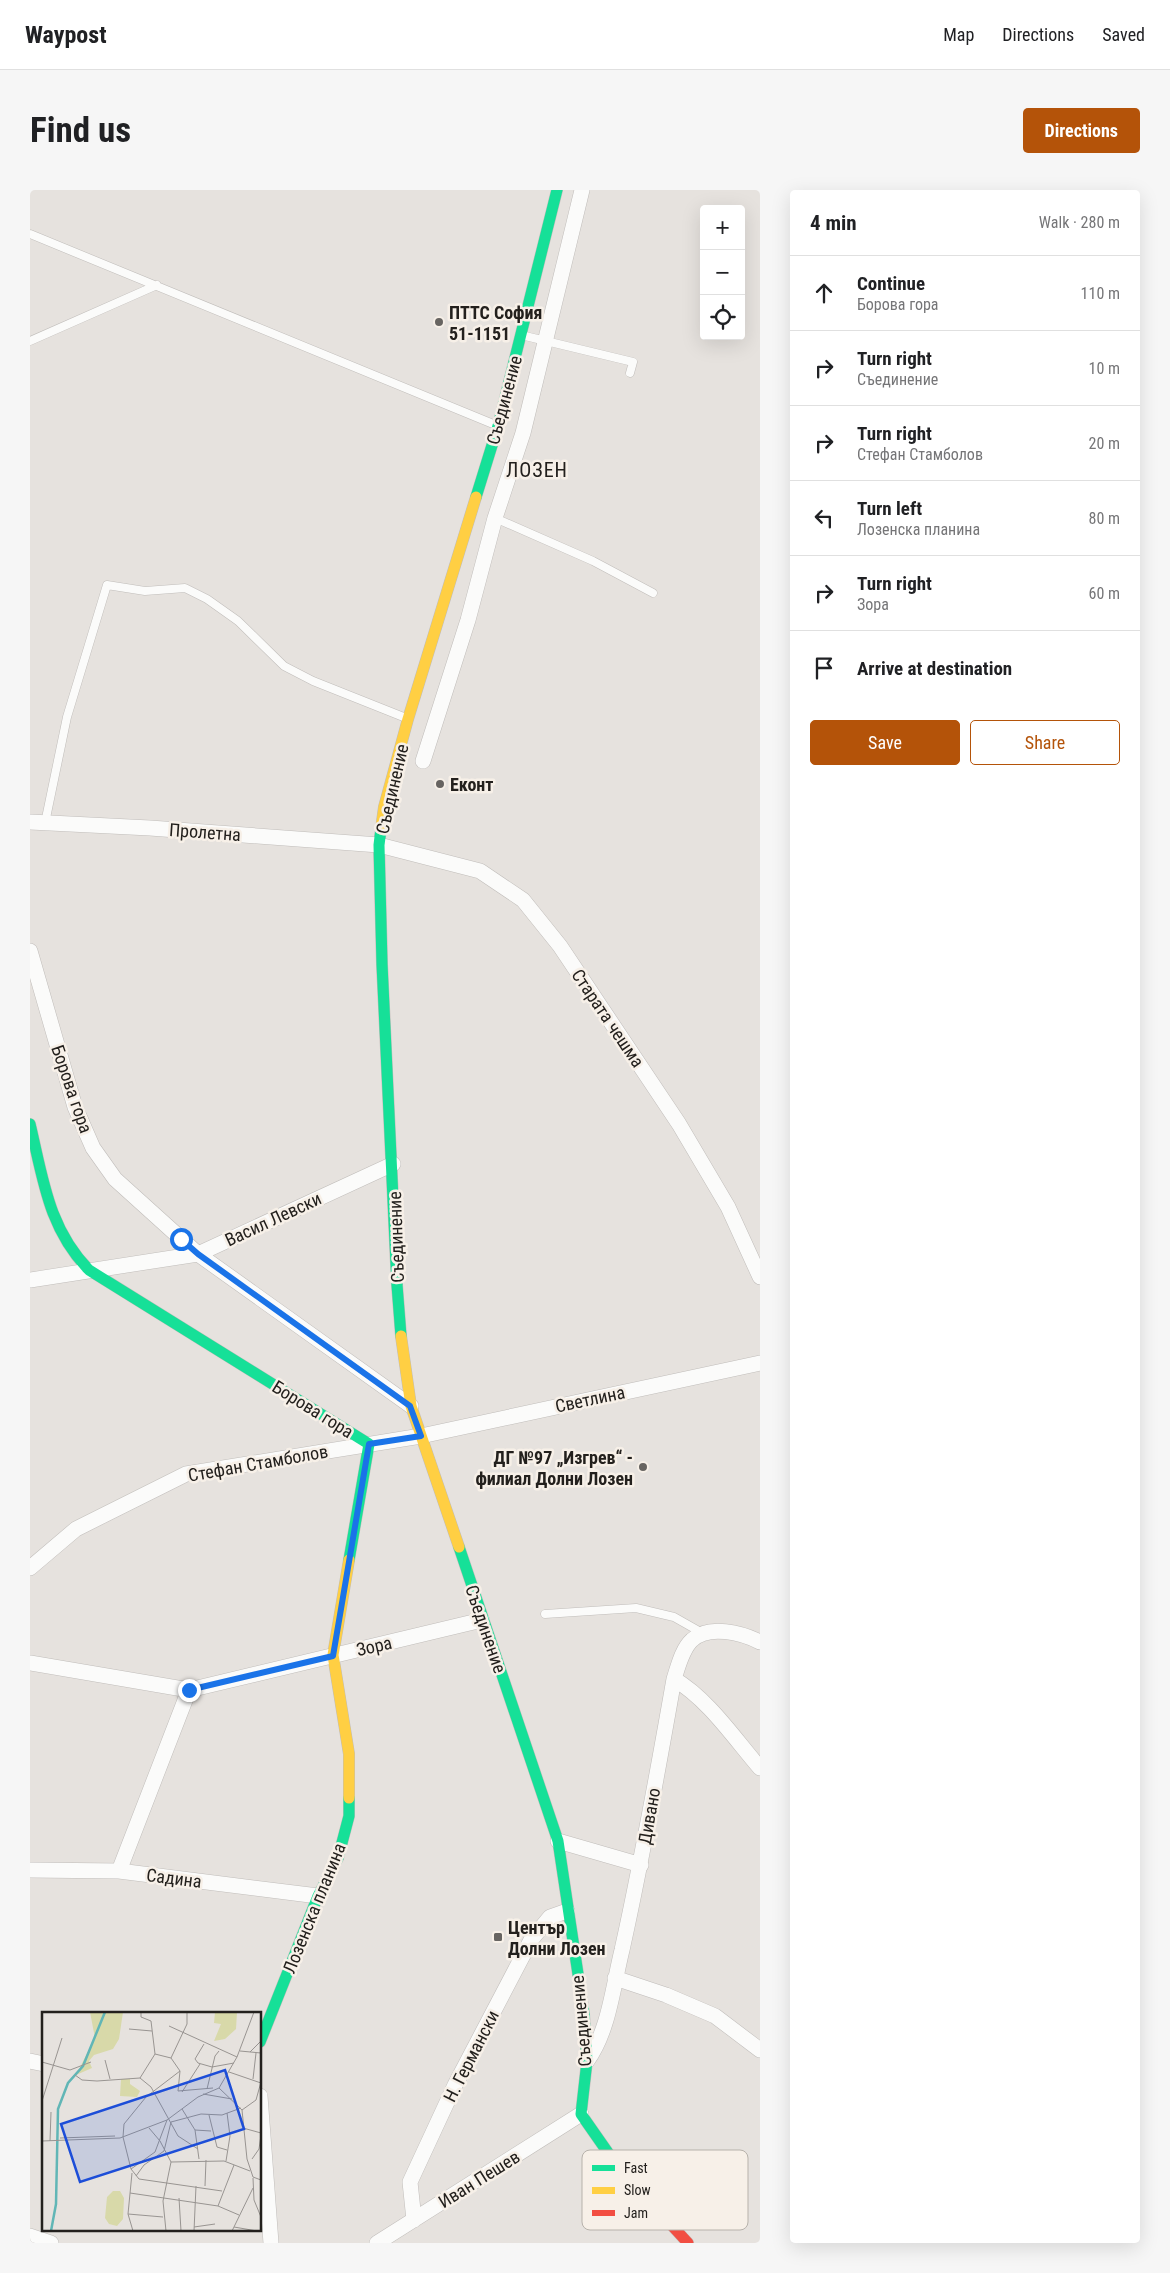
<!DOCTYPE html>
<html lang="en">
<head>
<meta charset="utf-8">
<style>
	:root { --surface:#fff; --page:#f6f6f6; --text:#202124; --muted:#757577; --line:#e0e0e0; --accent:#b45309 }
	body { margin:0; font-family:"Roboto Condensed",sans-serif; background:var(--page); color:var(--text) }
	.controls { position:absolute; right:15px; top:15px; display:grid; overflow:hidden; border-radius:5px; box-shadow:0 5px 20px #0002 }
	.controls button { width:45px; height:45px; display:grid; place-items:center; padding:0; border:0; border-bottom:1px solid var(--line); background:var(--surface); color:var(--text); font:25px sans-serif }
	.stop { position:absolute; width:15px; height:15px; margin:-11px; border:4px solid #1a73e8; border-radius:50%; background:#fff }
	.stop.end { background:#1a73e8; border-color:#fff; box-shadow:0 1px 5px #0008 }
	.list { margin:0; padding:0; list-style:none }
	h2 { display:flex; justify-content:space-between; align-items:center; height:65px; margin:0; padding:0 20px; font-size:21px }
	h2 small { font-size:16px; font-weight:400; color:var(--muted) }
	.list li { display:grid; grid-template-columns:32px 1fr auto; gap:15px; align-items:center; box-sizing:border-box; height:75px; padding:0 20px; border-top:1px solid var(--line) }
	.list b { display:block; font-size:19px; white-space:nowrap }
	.list p { margin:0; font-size:16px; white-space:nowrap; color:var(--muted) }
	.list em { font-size:16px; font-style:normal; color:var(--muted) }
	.actions { display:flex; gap:10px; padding:15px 20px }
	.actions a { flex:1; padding:11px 0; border:1px solid var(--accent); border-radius:5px; text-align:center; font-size:18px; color:var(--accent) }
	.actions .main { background:var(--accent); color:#fff }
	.icon { flex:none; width:28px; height:28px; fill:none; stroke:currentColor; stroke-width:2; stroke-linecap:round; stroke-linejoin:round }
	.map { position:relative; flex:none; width:730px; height:2053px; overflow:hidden; border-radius:5px }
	header { display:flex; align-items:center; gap:30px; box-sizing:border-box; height:70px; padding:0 25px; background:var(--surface); border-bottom:1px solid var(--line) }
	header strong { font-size:24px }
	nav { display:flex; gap:28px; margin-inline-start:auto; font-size:18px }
	.intro { display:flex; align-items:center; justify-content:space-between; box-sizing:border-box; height:120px; padding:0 30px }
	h1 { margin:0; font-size:35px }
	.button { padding:12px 22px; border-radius:5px; background:var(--accent); color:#fff; font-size:18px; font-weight:700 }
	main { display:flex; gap:30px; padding:0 30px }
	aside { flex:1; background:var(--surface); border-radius:5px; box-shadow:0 5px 20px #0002 }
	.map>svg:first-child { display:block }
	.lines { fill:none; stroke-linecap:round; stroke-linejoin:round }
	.lane-casing { stroke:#c0bdba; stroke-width:9 }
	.street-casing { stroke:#c0bdba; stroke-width:16 }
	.fast-casing { stroke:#c0bdba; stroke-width:12 }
	.slow-casing { stroke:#c0bdba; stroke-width:12 }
	.jam-casing { stroke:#c0bdba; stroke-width:12 }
	.lane { stroke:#fbfbfa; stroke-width:8 }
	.street { stroke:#fbfbfa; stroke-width:15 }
	.fast { stroke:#16e098; stroke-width:11 }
	.slow { stroke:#ffcf43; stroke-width:11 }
	.jam { stroke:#f24e42; stroke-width:11 }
	.route { stroke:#1a73e8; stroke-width:6 }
	.poi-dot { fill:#676461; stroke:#f7f0e8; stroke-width:2 }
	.labels { text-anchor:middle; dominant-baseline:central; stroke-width:5; stroke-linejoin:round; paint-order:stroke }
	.poi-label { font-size:18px; font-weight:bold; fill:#23201d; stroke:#f7f0e8; text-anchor:start }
	.street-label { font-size:18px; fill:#23201d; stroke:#f7f0e8 }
	.quarter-label { font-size:20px; letter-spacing:1px; fill:#23201d; stroke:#f7f0e8 }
	.inset-river { fill:none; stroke:#61b6b6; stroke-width:2.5 }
	.inset-road { fill:none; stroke:#989491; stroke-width:1 }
	.view { fill:#1d4ed8; fill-opacity:0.15; stroke:#1d4ed8; stroke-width:2.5 }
	.inset-edge { fill:none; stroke:#23201d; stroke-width:2.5 }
	.key { fill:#f7f0e8; stroke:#b7b2ab; stroke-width:1 }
	.key-label { font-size:14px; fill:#23201d }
</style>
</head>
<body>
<header>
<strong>Waypost</strong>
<nav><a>Map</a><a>Directions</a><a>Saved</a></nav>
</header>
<div class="intro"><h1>Find us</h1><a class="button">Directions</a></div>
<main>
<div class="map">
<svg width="730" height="2053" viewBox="0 0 730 2053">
	<rect width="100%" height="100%" fill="#e6e2de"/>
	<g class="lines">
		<g class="lane-casing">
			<path id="lane" d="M 0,44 L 468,236
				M 491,145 L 603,172 L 600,183
				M 0,151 L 127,95
				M 465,328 L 563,371 L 623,403
				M 15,633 L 37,527 L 77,395 L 115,401 L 155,398 L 177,409 L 208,431 L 254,476 L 283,491 L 376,528
				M 515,1424 L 606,1418 L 644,1427 L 674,1444"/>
		</g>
		<g class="street-casing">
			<path id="street" d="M 393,571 L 438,430 L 465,328 L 493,243 L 552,0
				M 0,632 L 120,638 L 349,655 L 450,681 L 493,710 L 530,756 L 649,934 L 698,1017 L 730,1087
				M 0,761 L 45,917 L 63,958 L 85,989 L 168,1064 L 381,1216
				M 0,1090 L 168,1064 L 363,974
				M 0,1378 L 46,1339 L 156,1284 L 391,1246 L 730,1173
				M 0,1473 L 159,1500 L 452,1430
				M 644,1489 C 678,1509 704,1548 730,1578
				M 528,1651 L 611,1675
				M 0,1680 L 89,1681 L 288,1706
				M 89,1681 L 159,1500
				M 585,1788 L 636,1805 L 685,1826 L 730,1860
				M 0,1871 L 14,1874
				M 557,1871 C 579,1841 583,1796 592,1760 C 612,1670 628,1580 644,1489 C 648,1477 652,1459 662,1450 C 679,1434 712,1443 730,1452
				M 230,1906 L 241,2053
				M 384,2030 L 380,1992 L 425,1895 L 501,1750 L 520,1727 L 537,1721
				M 0,2046 L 21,2053
				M 347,2053 L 551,1924"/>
		</g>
		<g class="fast-casing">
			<path id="fast" d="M 446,307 L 468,236 L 527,0
				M 351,639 L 349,655 L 352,774 L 367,1095 L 371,1146
				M 0,934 C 13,988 18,1038 59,1080 L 339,1254 L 319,1370
				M 429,1357 L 528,1651 L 554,1824 L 557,1871 L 551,1924 L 588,1977
				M 230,1852 L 288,1706 L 308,1668 L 319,1626 L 319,1608"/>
		</g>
		<g class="slow-casing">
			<path id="slow" d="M 351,639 L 354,617 L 378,529 L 446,307
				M 371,1146 L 381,1216 L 429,1357
				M 319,1608 L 319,1564 L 303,1465 L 319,1370"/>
		</g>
		<g class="jam-casing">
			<path id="jam" d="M 588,1977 L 658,2053"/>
		</g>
		<use href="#lane" class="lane"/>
		<use href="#street" class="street"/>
		<use href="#fast" class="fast"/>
		<use href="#slow" class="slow"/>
		<use href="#jam" class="jam"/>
	</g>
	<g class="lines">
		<path class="route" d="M 151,1049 L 168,1064 L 380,1216 L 391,1246 L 339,1254 L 303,1466 L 159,1500"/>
	</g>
	<g class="poi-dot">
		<circle cx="409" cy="132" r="5"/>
		<circle cx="410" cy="594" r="5"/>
		<circle cx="613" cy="1277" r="5"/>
		<rect x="463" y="1742" width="10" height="10" rx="2.5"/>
	</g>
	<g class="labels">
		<g class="poi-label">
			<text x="419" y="122">ПТТС София<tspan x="419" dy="21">51-1151</tspan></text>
			<text x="420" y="594">Еконт</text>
			<text x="603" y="1267" text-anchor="end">ДГ №97 „Изгрев“ -<tspan x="603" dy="21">филиал Долни Лозен</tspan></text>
			<text x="478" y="1737">Център<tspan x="478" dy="21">Долни Лозен</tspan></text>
		</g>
		<g class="street-label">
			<text transform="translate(474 210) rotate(-75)">Съединение</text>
			<text transform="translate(362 599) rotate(-77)">Съединение</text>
			<text transform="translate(175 642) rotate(4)">Пролетна</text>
			<text transform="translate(578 828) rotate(56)">Старата чешма</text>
			<text transform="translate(42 899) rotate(71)">Борова гора</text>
			<text transform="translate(243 1029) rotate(-25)">Васил Левски</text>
			<text transform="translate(366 1047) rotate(-92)">Съединение</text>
			<text transform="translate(560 1209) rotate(-12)">Светлина</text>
			<text transform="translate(283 1219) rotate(32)">Борова гора</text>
			<text transform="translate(228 1273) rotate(-10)">Стефан Стамболов</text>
			<text transform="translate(456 1439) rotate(71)">Съединение</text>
			<text transform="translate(344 1456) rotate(-13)">Зора</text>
			<text transform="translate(619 1626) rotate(-80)">Дивано</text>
			<text transform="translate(144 1688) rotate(7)">Садина</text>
			<text transform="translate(284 1718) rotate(-68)">Лозенска планина</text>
			<text transform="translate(551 1831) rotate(-95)">Съединение</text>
			<text transform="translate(441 1866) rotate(-63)">Н. Германски</text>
			<text transform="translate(449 1989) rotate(-32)">Иван Пешев</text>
		</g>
		<g class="quarter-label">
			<text x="507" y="280">ЛОЗЕН</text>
		</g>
	</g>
	<g transform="translate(12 1822)">
		<rect width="219" height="219" fill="#e6e2de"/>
		<path d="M 48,0 L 81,0 L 77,27 L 71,37 L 52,43 L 47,49 L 50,56 L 34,63 L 53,26 ZM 173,0 L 195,0 L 194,17 L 183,27 L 172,29 L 179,12 L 172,11 ZM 71,179 L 78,179 L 82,186 L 81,207 L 75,214 L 67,212 L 63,206 L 65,185 Z" fill="#d8d9a9"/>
		<path d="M 79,67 L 88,67 L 88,72 L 98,79 L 95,85 L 78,84 Z" fill="#d8d9a9"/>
		<path class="inset-river" d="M 9,219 L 14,192 L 16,97 L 26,71 L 41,54 L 63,0"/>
		<path class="inset-road" d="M 127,14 L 195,45M 87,17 L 110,19M 162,32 L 153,47 L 156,51 L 170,55 L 192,51M 198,39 L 219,41M 208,40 L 219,29M 113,42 L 129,46M 63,48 L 68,67M 0,50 L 28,58 L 49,50M 138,59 L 104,85 L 82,112 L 81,125 L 89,157 L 97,167 L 180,179M 138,59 L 129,46 L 145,12 L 145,0M 138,59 L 136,79 L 171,76M 187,60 L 219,71M 33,63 L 40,68 L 55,69 L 98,66 L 109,75 L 136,124 L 156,137M 98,66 L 113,42 L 109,9 L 99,5 L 99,0M 211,67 L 214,41M 177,76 L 200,98 L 205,147 L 211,165 L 219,168M 165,77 L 173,44 L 177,39M 140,80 L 158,52M 161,82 L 190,87M 0,89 L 20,26M 140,97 L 153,118 L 157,147M 200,98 L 214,88 L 219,70M 167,103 L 175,135 L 185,138M 107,116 L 118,129 L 129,150M 201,116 L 219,121M 153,118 L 169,119M 18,126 L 73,124M 0,129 L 78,126 L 125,108 L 156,85 L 177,76 L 195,45 L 212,0M 8,129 L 9,100M 210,147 L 217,137 L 219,123M 184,149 L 188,124 L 185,101M 129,150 L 182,149 L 208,159M 89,157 L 113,140 L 125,108M 90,161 L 86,202 L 91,219M 94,164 L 102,153 L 122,139 L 129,110 L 159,102 L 180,103 L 199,96M 211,166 L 212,188 L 219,205M 163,174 L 164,148M 88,181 L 176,194 L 197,203M 137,186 L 139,219M 176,194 L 192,153M 86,202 L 121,205M 152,215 L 173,212M 192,215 L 215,219M 124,219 L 121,189 L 129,150M 152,219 L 154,174M 190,219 L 211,176"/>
		<path class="view" d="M 183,58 L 202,117 L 38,170 L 19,112 Z"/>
		<rect width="219" height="219" class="inset-edge"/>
	</g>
	<rect x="552" y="1960" width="166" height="80" rx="8" class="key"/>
	<rect x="562" y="1975" width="23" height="6" fill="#16e098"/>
	<rect x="562" y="1997" width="23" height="7" fill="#ffcf43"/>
	<rect x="562" y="2020" width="23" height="6" fill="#f24e42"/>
	<g class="key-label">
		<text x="594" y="1983">Fast</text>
		<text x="594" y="2005">Slow</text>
		<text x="594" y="2028">Jam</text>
	</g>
</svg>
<div class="controls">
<button>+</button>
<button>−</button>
<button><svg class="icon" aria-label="locate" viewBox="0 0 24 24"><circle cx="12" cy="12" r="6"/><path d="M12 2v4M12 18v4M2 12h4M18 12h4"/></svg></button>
</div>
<div class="stop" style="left:151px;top:1049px"></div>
<div class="stop end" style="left:159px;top:1500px"></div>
</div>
<aside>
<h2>4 min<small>Walk · 280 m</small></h2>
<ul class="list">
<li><svg class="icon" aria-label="ahead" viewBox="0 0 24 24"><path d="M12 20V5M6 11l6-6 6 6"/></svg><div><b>Continue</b><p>Борова гора</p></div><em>110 m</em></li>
<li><svg class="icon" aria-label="right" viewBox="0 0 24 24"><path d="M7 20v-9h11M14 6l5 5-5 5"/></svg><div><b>Turn right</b><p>Съединение</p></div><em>10 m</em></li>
<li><svg class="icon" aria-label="right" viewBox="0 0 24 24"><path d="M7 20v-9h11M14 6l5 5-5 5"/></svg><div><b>Turn right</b><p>Стефан Стамболов</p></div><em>20 m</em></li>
<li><svg class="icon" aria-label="left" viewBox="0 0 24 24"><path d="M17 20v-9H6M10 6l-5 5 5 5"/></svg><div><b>Turn left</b><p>Лозенска планина</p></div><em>80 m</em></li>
<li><svg class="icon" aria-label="right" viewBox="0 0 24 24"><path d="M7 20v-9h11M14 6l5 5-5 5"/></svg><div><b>Turn right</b><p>Зора</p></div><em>60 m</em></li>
<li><svg class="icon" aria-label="arrive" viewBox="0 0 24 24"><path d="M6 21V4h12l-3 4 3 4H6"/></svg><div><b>Arrive at destination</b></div></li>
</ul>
<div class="actions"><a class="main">Save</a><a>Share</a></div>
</aside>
</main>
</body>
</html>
